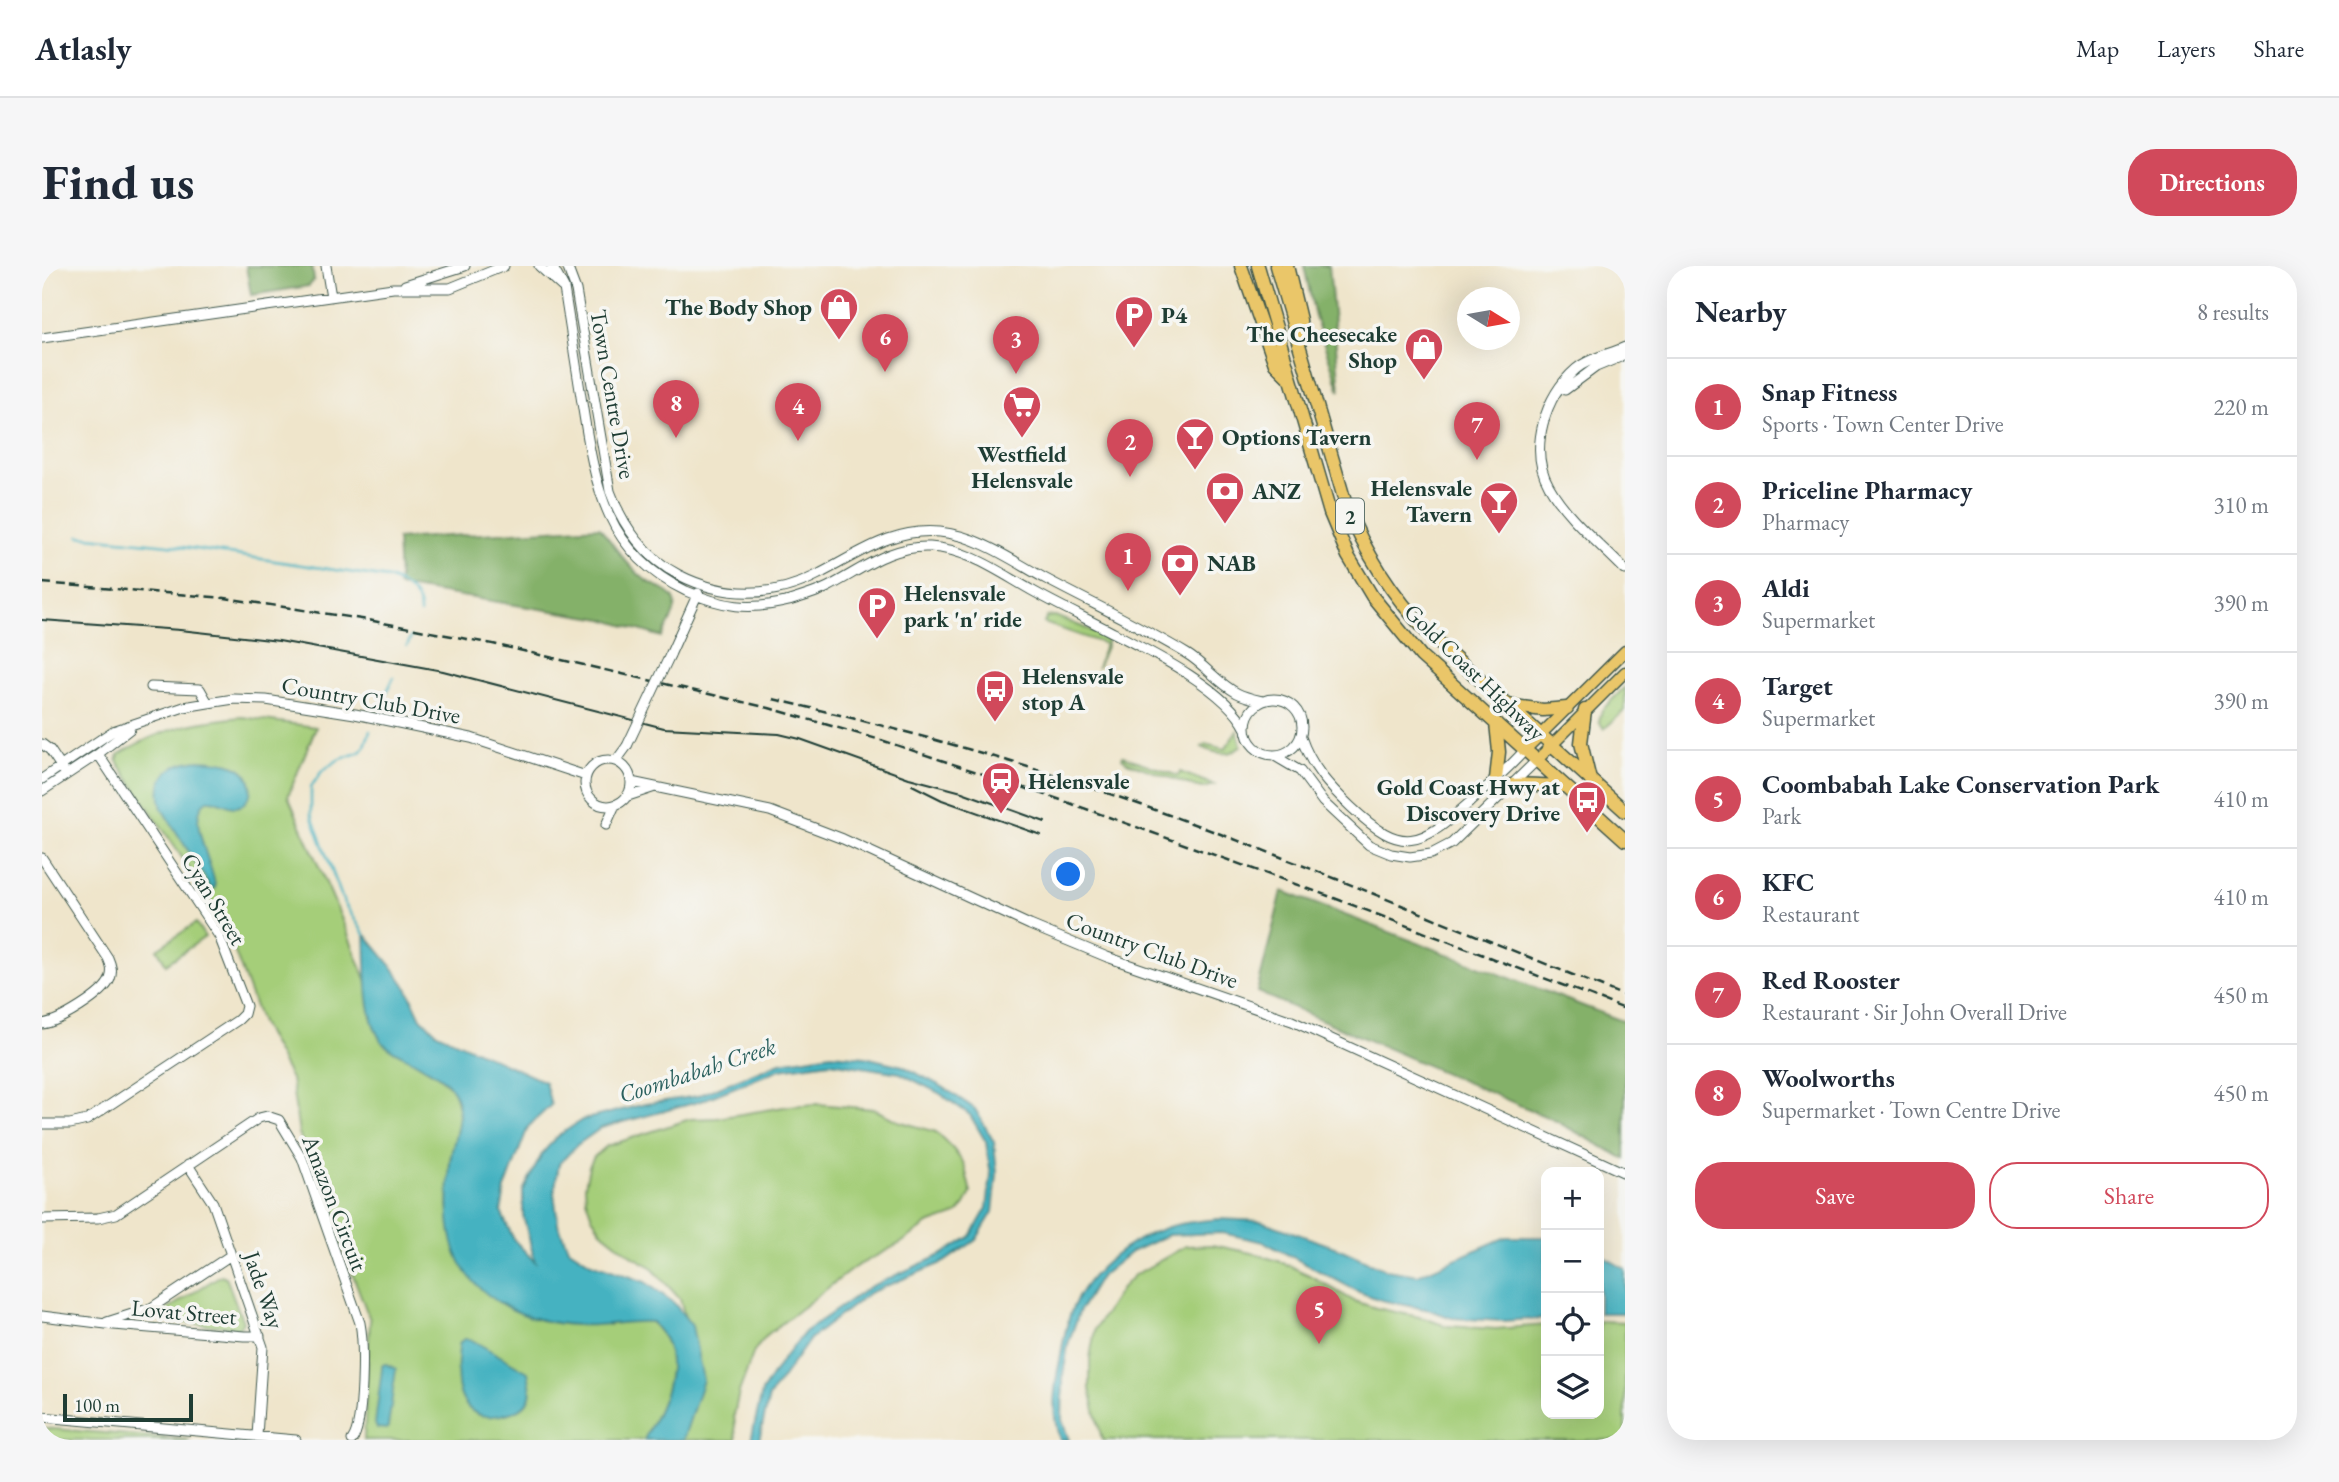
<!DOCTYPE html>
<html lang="en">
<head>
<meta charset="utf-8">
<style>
	:root { --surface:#fff; --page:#f6f6f7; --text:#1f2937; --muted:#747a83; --line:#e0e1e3; --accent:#d1495b }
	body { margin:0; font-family:"EB Garamond",serif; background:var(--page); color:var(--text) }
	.controls { position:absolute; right:21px; bottom:21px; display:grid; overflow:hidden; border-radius:14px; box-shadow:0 7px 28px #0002 }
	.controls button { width:63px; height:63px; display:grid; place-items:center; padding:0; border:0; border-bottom:2px solid var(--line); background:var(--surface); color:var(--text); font:35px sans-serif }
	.compass { position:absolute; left:1415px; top:21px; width:63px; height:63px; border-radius:50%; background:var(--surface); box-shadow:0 7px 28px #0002; rotate:101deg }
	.scale { position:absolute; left:21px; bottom:18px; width:130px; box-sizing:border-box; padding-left:7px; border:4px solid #1f3d34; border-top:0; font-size:19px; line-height:24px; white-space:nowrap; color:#1f3d34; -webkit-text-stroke:5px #f6f6f2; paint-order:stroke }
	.you { position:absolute; left:1027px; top:609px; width:24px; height:24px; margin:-18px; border:5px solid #fff; border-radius:50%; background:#1a73e8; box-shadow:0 0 0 10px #1a73e833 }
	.badge { display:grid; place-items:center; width:46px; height:46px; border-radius:50%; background:var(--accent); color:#fff; font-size:23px; font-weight:700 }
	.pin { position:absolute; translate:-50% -58px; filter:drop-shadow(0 2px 4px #0008) }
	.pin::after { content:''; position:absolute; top:37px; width:24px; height:21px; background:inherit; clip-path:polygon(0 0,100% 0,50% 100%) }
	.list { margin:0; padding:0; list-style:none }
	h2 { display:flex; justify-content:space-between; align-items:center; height:91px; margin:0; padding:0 28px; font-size:30px }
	h2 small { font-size:23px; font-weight:400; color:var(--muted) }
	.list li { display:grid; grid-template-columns:46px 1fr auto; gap:21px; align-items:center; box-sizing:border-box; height:98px; padding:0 28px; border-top:2px solid var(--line) }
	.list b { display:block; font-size:26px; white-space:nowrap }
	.list p { margin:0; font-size:23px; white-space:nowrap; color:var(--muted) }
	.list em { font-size:23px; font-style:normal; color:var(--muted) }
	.actions { display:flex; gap:14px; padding:21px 28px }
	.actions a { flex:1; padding:16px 0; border:2px solid var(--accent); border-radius:28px; text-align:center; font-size:24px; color:var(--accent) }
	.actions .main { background:var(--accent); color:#fff }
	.icon { flex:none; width:38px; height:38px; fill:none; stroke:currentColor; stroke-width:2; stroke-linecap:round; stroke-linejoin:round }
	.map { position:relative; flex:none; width:1583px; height:1174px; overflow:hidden; border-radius:28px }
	header { display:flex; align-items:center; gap:42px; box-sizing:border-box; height:98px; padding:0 35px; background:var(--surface); border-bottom:2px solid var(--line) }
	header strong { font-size:33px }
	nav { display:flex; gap:38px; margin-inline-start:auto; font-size:24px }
	.intro { display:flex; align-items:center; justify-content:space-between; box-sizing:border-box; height:168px; padding:0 42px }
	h1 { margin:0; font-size:49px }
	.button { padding:18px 32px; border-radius:28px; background:var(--accent); color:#fff; font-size:24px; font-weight:700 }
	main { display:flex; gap:42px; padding:0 42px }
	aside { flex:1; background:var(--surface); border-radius:28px; box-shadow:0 7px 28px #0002 }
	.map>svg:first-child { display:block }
	.green { fill:#a5ce79; stroke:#628656; stroke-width:2 }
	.forest { fill:#84b169; stroke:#52774e; stroke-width:2 }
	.water { fill:#45b2c1; stroke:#32787a; stroke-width:2 }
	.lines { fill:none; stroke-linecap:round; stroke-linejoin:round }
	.stream { stroke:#45b2c1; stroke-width:2.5 }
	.minor-casing { stroke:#3e564b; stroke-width:11 }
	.major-casing { stroke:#3e564b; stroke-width:13 }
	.highway-casing { stroke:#3e564b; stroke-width:15 }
	.minor { stroke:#fff; stroke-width:9 }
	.major { stroke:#eac669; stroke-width:10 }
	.highway { stroke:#eac669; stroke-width:12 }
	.tram { stroke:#1f3d34; stroke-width:2 }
	.rail { stroke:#1f3d34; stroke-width:2.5; stroke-dasharray:10 5; stroke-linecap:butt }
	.minor-bridge-casing { stroke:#3e564b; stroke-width:11; stroke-linecap:butt }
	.minor-bridge { stroke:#fff; stroke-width:9 }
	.labels { text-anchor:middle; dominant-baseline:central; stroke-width:7; stroke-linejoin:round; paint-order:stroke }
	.shield { fill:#f6f6f2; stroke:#60746d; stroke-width:2 }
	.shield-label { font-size:21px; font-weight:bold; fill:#1f3d34 }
	.poi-label { font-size:23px; font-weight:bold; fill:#1f3d34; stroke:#f6f6f2; text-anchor:start }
	.street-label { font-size:23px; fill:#1f3d34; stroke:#f6f6f2 }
	.water-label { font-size:24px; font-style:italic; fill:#2a605e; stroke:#f6f6f2 }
</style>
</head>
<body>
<header>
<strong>Atlasly</strong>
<nav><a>Map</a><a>Layers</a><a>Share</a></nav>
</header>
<div class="intro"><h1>Find us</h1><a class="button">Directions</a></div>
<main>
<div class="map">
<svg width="1583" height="1174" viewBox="0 0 1583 1174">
	<rect width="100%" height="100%" fill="#f6f6f2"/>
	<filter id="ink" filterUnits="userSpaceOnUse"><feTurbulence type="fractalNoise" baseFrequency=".0143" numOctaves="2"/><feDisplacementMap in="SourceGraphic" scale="14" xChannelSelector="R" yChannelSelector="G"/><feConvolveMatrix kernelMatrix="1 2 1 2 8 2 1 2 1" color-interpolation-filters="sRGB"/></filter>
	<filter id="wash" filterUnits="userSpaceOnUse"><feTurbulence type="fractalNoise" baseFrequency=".00686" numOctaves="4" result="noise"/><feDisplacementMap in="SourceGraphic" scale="28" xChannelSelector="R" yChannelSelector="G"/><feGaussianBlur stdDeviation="1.57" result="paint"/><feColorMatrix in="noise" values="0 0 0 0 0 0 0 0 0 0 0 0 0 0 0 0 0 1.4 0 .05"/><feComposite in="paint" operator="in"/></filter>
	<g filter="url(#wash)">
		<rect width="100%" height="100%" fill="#efe5cb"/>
		<path class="green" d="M 1013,350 L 1048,364 L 1065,373 L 1065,378 L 1055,402 L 1063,378 L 1002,357 L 1005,351 Z
			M 1583,421 L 1583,444 L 1562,463 L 1557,455 L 1560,444 Z
			M 200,451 L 274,461 L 246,530 L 298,649 L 326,718 L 329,751 L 373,796 L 397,810 L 412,825 L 418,851 L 408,894 L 406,941 L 566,1059 L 590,1054 L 609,1056 C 614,1062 620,1068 623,1074 C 638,1107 617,1145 602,1174 L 322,1174 L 328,1054 L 257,867 L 249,813 L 219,757 L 180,651 L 75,495 L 77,488 C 121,462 149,456 200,451 Z
			M 1195,465 L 1199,480 C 1189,491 1173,488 1160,481 L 1163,478 L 1183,483 Z
			M 1081,490 L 1136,510 L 1138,506 L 1172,519 L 1161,522 L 1151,520 L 1085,496 L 1080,492 Z
			M 154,657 L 163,671 L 124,698 L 115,683 Z
			M 775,838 L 832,843 L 856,855 L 894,866 L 911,883 L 922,898 L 929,927 L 923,939 L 915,948 L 886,958 L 859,977 L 813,1001 L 726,1068 L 712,1085 L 697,1126 L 692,1149 L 694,1174 L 629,1174 L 644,1055 L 638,1033 L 608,1000 L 590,990 L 561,967 L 550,951 L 544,933 L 543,920 L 547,900 L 552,891 L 565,880 L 648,853 L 675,852 L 748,840 Z
			M 1171,979 L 1214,988 L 1239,996 L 1267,1009 L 1312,1035 L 1334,1042 L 1382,1052 L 1404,1060 L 1454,1063 L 1504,1059 L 1504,1148 L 1557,1148 L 1557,1055 L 1583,1056 L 1583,1174 L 1060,1174 L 1048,1123 L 1048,1092 L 1053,1063 L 1078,1024 L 1091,1010 L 1144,980 Z
			M 179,1009 L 184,1011 L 201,1056 L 197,1062 L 117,1054 L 118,1048 Z
			M 0,1162 L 149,1174 L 0,1174 Z"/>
		<path class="forest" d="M 204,0 L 270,0 L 272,14 L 267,20 L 209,29 Z
			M 1262,0 L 1287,0 L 1298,125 L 1273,51 Z
			M 558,261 C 571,279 584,298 601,312 C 609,319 630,325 633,335 C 636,345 624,362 620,371 L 561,353 L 356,320 L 357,314 L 355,273 Z
			M 1240,625 L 1583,756 L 1583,893 L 1514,855 L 1215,726 Z"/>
		<path class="water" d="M 157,494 C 178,495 214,497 208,528 C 206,533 203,538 198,540 C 188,544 176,533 166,534 C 140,549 174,602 173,622 L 170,623 L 120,543 C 111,512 126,497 157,494 Z
			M 323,668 L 348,698 L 365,722 L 379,752 L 395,767 L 503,816 L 509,839 L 486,861 L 463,923 L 459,946 L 472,974 L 493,996 L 481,949 L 481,925 L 500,888 L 513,872 L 540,854 L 603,838 L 655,830 L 738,796 L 789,788 L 823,791 L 861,800 L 901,821 L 933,843 L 952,876 L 955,908 L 951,946 L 934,974 L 902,996 L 827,1027 L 768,1073 L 727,1131 L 717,1174 L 709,1174 L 720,1126 L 740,1094 L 763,1066 L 827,1021 L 899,989 L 929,970 L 945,942 L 949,909 L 944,876 L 928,849 L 897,827 L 858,807 L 788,796 L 738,803 L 656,836 L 559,862 L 535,879 L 517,898 L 512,927 L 516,958 L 526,982 L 549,997 L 603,1016 L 632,1037 L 650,1060 L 661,1114 L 641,1174 L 602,1174 C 617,1145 638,1107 623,1074 C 620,1068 614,1062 610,1056 C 585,1054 561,1061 535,1059 C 487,1057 433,1035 414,987 C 404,961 406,925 408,897 C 410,874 425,848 411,825 C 403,811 386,804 373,796 C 364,791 348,785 341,777 C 321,752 325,699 323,668 Z
			M 1177,953 L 1219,955 L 1298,983 L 1344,1004 L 1376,1009 L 1464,971 L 1504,971 L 1504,1052 L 1460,1055 L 1410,1052 L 1388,1044 L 1339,1034 L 1317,1026 L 1222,976 L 1180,967 L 1126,969 L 1089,986 L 1058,1011 L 1038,1044 L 1026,1078 L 1021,1111 L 1020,1154 L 1027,1174 L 1018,1174 C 1009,1148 1012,1121 1018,1094 C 1021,1077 1024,1057 1031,1041 C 1047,1005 1086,974 1123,962 C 1140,956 1159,955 1177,953 Z
			M 1557,988 L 1583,1003 L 1583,1047 L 1557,1047 Z
			M 423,1073 L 428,1073 L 486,1106 C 487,1115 491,1125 487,1133 C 484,1140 476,1144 470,1146 C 449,1153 429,1154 419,1130 C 413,1115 416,1096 417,1081 L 418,1076 Z
			M 344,1098 L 354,1103 L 346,1161 L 344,1163 L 335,1162 L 333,1158 L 340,1103 L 340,1099 Z"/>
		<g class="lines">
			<path class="stream" d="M 37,270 L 127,279 L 346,312 C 362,318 379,328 378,348
				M 365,380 L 369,371
				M 340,436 L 352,411
				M 323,669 L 302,637 L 269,548 L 269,521 L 280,505 L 296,494 L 318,486 L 323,480 L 328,465"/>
		</g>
	</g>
	<g filter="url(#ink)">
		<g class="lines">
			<g class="minor-casing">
				<path id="minor" d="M 284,0 L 289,31
					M 497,0 L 520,21
					M 510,0 L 522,22 C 528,60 534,98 540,137 C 553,218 562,286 644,325 C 681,341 707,345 747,335 C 760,331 774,327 786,321 C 819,304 849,279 888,281 C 926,283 957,306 989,324 C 1014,338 1039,350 1064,363 C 1105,384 1184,422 1204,463
					M 525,0 L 534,24 L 568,225 C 581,261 604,292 637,309 C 682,332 731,332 775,309 C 815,289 850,261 898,266 C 937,270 971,295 1004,313 C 1051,338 1099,360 1145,388 C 1163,399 1176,417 1195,427 C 1203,431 1212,433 1220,435
					M 363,19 L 423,0
					M 0,72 L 351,22 L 408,22 L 462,0
					M 1583,81 C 1568,88 1547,92 1534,103 C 1503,130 1486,183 1507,220 C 1525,252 1558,278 1583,304
					M 1523,124 L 1554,101 L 1583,89
					M 628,389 L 656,327
					M 109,421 L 158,423 L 166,437 L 192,433 L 224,434 L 313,448 L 429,472 L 544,510
					M1204 461a28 28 0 1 1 56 0a28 28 0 1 1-56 0Z
					M 1259,471 C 1269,501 1287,520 1309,541 C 1361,590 1378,580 1427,537 C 1446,520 1465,504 1482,485
					M 0,478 L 8,484 L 22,505
					M 1231,489 L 1258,505 L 1281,536 L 1327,579 L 1349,588 L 1368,591 L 1389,588 L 1410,577 L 1494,495
					M543 517a23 23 0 1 1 46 0a23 23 0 1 1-46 0Z
					M 574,495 L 585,480
					M 0,513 L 71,465 L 142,441 L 166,437
					M 589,516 L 728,545 L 801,573 L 988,659 L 1065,691 L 1250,755 L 1583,907
					M 0,525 L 56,488 L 88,463
					M 586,530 L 613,521
					M 564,559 L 573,539
					M 0,592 L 66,692 C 69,699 71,705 68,713 C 62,729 17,756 0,758
					M 0,858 L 28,858 L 45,854 L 196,754 L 202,748 L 204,740 L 177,670 L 56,488
					M 146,899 L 171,937 L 221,1081 L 215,1170
					M 0,953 L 56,952 L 74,948 L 217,852 L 225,850 L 237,854 L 260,892 L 318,1057 C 322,1078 322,1159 310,1174
					M 0,1050 L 72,1059 L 202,1070 L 218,1070
					M 65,1056 L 109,1042 L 189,989
					M 0,1151 L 254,1174"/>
			</g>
			<g class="major-casing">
				<path id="major" d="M 1482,485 L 1583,385
					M 1494,495 L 1583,406"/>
			</g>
			<g class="highway-casing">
				<path id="highway" d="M 1199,0 L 1233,98 L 1246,111
					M 1216,0 L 1288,247 L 1306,290 L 1330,330 L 1379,390 L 1583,574
					M 1234,0 L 1304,239 C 1323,287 1350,329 1386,367 L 1583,545
					M 1245,0 L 1258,54 L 1259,67
					M 1466,439 L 1501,444 L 1525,442
					M 1543,444 L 1539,477 L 1548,514
					M 1454,457 L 1457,486 L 1454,513
					M 1470,519 C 1488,517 1505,520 1523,520"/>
			</g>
			<use href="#minor" class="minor"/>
			<use href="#major" class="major"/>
			<use href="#highway" class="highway"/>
			<path class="tram" d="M 0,354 L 138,364 L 237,375 L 401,405 L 622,462 L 737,468 L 758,473 L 867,512 L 920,526 L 1003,556
				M 870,519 L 900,534 L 999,569"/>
			<path class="rail" d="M 0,317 L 183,332 L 326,354 L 451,378 L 727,442 L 842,475 L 1022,535 L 1292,632 L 1583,743
				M 731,433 C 817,453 902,475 986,501 C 1189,565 1386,651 1583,730"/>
			<g class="minor-bridge-casing">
				<path id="minor-bridge" d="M 585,480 L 628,389"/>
			</g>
			<use href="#minor-bridge" class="minor-bridge"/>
		</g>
	</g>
	<defs>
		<g id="shop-pin" transform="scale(2.0125)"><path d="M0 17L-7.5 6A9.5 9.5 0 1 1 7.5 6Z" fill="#d1495b" stroke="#f6f6f2"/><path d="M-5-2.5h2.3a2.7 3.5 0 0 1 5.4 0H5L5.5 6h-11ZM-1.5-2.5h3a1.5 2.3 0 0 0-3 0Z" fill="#fff"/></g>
		<g id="parking-pin" transform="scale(2.0125)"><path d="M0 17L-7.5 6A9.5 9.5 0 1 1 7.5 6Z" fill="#d1495b" stroke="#f6f6f2"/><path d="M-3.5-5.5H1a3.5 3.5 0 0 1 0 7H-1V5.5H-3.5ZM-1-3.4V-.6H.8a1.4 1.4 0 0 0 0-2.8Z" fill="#fff"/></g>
		<g id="supermarket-pin" transform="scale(2.0125)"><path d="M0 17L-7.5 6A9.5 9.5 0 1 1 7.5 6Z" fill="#d1495b" stroke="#f6f6f2"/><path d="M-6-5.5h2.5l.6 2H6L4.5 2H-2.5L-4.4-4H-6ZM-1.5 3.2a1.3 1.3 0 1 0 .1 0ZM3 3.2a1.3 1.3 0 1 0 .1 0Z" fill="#fff"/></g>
		<g id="bar-pin" transform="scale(2.0125)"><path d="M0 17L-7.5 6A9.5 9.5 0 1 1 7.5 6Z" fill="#d1495b" stroke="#f6f6f2"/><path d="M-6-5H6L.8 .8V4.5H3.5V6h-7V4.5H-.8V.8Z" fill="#fff"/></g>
		<g id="bank-pin" transform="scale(2.0125)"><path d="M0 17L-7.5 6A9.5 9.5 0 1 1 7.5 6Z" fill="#d1495b" stroke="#f6f6f2"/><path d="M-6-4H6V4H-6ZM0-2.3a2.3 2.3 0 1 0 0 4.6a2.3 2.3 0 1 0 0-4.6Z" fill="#fff"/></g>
		<g id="bus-pin" transform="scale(2.0125)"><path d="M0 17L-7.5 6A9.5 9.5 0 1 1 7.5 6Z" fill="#d1495b" stroke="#f6f6f2"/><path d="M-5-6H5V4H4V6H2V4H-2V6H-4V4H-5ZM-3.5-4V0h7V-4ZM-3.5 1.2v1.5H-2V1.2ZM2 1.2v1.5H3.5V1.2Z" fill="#fff"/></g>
		<g id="station-pin" transform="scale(2.0125)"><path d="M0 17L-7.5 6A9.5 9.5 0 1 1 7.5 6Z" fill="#d1495b" stroke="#f6f6f2"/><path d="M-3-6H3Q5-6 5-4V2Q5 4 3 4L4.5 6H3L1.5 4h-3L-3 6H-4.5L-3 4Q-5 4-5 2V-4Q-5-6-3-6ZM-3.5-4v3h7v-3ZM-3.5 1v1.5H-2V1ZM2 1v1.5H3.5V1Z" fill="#fff"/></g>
	</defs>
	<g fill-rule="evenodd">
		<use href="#shop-pin" x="797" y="41"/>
		<use href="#parking-pin" x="1092" y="49"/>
		<use href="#shop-pin" x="1382" y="81"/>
		<use href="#supermarket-pin" x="980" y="139"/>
		<use href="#bar-pin" x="1153" y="171"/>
		<use href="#bank-pin" x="1183" y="225"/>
		<use href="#bar-pin" x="1457" y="235"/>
		<use href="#bank-pin" x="1138" y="297"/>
		<use href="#parking-pin" x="835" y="340"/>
		<use href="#bus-pin" x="953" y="423"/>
		<use href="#station-pin" x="959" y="515"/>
		<use href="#bus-pin" x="1545" y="534"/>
	</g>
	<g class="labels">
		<rect class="shield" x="1294" y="232.5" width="28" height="35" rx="5"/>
		<g class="shield-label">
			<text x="1308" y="250">2</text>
		</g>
		<g class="poi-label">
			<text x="770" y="41" text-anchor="end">The Body Shop</text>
			<text x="1119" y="49">P4</text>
			<text x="1355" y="68" text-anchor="end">The Cheesecake<tspan x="1355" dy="26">Shop</tspan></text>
			<text x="1180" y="171">Options Tavern</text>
			<text x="980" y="188" text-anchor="middle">Westfield<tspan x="980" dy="26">Helensvale</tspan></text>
			<text x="1430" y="222" text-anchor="end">Helensvale<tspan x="1430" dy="26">Tavern</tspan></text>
			<text x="1210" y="225">ANZ</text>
			<text x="1165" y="297">NAB</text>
			<text x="862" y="327">Helensvale<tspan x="862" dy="26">park 'n' ride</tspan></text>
			<text x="980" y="410">Helensvale<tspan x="980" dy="26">stop A</tspan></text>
			<text x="986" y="515">Helensvale</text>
			<text x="1518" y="521" text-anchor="end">Gold Coast Hwy at<tspan x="1518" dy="26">Discovery Drive</tspan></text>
		</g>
		<g class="street-label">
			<text transform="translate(571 128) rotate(80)">Town Centre Drive</text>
			<text transform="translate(1433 406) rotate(44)">Gold Coast Highway</text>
			<text transform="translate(329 434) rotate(10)">Country Club Drive</text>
			<text transform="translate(172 633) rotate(59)">Cyan Street</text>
			<text transform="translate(1110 684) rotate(20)">Country Club Drive</text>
			<text transform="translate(293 937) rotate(69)">Amazon Circuit</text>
			<text transform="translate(222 1024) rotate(71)">Jade Way</text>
			<text transform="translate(142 1046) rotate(5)">Lovat Street</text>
		</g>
		<g class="water-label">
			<text transform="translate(655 804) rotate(-18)">Coombabah Creek</text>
		</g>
	</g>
</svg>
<div class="controls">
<button>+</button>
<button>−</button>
<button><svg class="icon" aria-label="locate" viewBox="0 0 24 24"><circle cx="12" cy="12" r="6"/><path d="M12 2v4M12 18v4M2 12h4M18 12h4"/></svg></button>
<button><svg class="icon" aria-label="layers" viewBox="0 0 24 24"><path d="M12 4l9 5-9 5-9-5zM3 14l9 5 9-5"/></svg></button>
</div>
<svg class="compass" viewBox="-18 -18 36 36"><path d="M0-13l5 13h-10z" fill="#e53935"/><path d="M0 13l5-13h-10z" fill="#747a83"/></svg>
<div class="scale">100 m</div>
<div class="you"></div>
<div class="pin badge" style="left:1086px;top:325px">1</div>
<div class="pin badge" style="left:1088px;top:211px">2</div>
<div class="pin badge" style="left:974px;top:108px">3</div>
<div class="pin badge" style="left:756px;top:175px">4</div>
<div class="pin badge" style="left:1277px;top:1078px">5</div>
<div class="pin badge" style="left:843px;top:106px">6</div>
<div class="pin badge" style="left:1435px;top:194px">7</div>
<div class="pin badge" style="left:634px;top:172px">8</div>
</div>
<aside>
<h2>Nearby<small>8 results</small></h2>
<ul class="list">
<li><span class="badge">1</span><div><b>Snap Fitness</b><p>Sports · Town Center Drive</p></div><em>220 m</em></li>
<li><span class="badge">2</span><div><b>Priceline Pharmacy</b><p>Pharmacy</p></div><em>310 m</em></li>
<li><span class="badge">3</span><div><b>Aldi</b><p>Supermarket</p></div><em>390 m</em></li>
<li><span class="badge">4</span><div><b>Target</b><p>Supermarket</p></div><em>390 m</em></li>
<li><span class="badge">5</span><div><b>Coombabah Lake Conservation Park</b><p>Park</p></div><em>410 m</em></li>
<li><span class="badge">6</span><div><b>KFC</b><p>Restaurant</p></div><em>410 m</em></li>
<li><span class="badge">7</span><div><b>Red Rooster</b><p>Restaurant · Sir John Overall Drive</p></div><em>450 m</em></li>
<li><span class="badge">8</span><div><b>Woolworths</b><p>Supermarket · Town Centre Drive</p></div><em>450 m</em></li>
</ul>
<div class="actions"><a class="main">Save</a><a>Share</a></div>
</aside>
</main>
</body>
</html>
